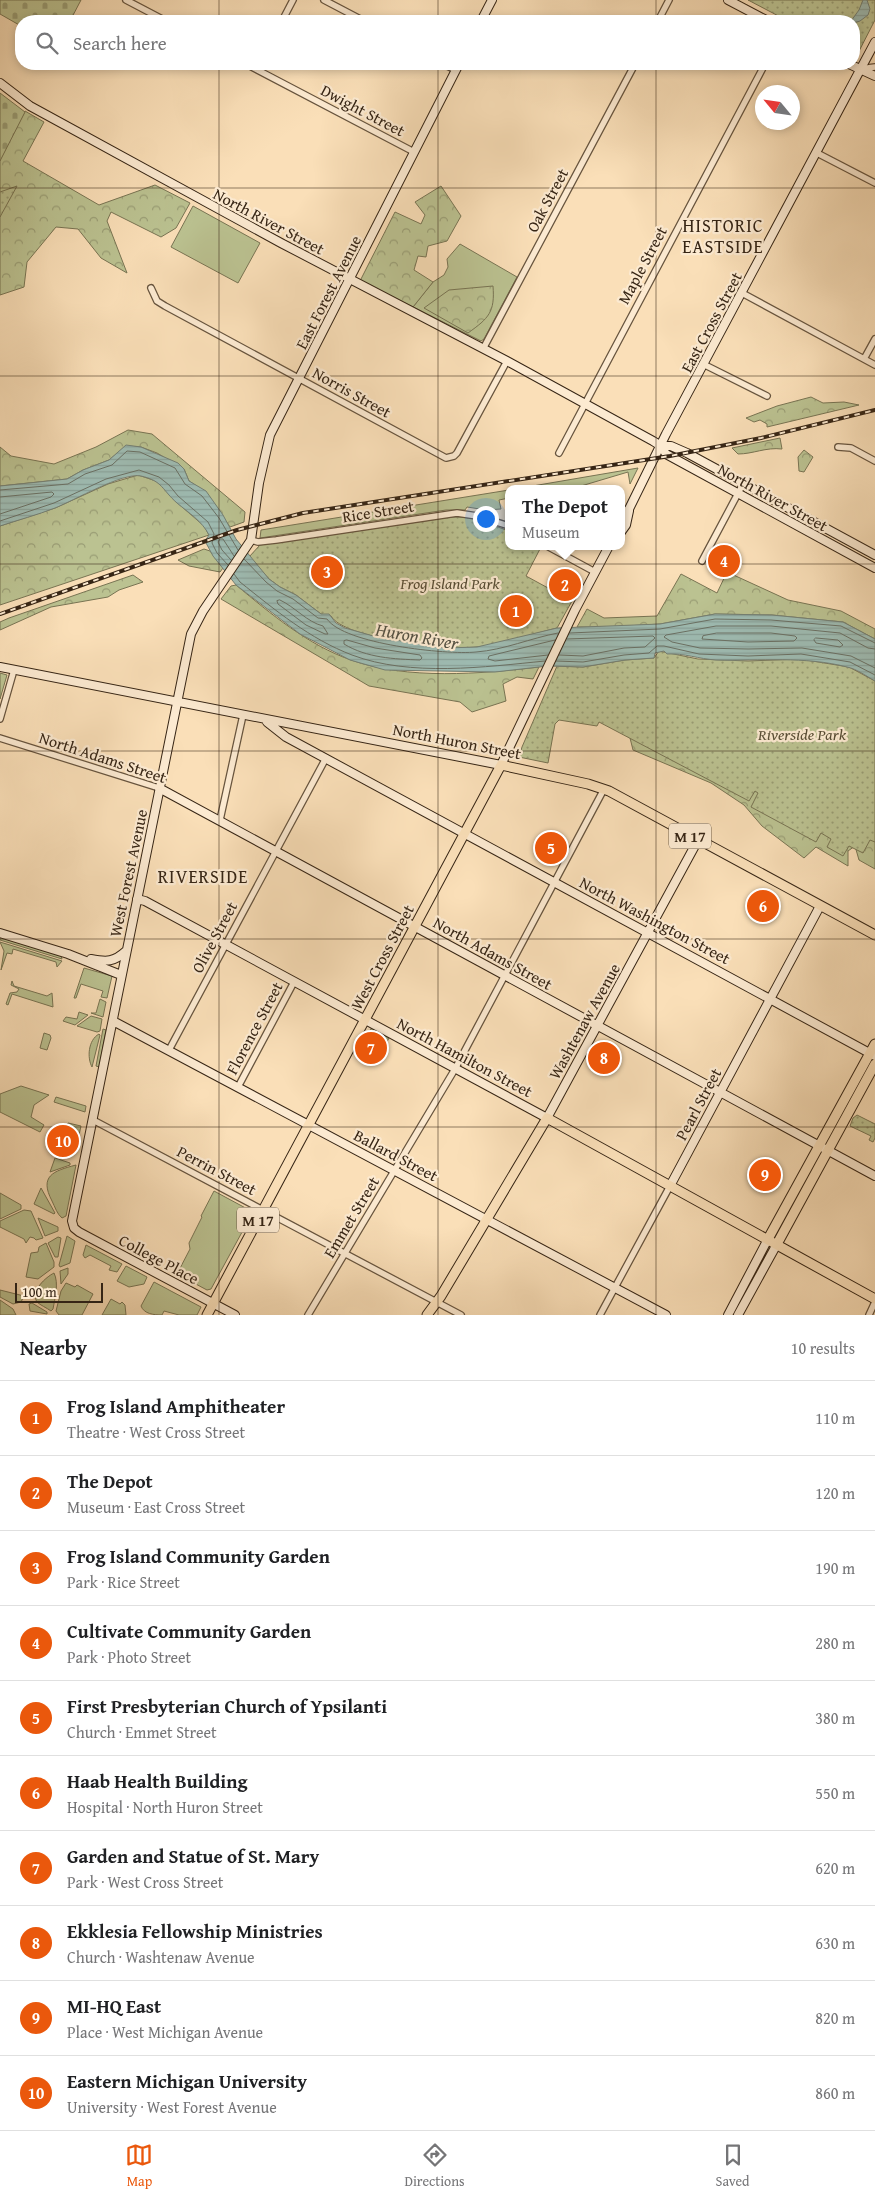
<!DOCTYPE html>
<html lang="en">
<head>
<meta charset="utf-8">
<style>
	:root { --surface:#fff; --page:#f2f2f2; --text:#202124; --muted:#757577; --line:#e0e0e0; --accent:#ea580c }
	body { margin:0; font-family:"Gentium Book Plus",serif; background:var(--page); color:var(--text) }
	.compass { position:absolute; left:755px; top:85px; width:45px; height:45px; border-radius:50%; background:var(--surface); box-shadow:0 2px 8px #0003; rotate:299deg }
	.scale { position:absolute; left:15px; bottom:12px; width:88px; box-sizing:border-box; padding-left:5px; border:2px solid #362515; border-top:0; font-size:14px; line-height:18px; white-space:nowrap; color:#362515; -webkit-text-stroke:4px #fcead1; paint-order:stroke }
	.you { position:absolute; left:485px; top:518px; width:18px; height:18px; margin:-12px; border:4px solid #fff; border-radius:50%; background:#1a73e8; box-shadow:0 0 0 8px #1a73e833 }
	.badge { display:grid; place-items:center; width:32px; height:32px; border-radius:50%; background:var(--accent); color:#fff; font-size:16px; font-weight:700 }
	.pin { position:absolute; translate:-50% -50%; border:2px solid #fff; box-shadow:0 1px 5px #0006 }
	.popup { position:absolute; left:505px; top:485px; width:120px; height:65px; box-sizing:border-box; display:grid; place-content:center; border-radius:10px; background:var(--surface); filter:drop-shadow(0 1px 4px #0005); font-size:16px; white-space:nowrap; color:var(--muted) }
	.popup b { font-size:19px; color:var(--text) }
	.popup::after { content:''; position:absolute; left:50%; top:100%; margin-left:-10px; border:10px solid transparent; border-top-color:var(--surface) }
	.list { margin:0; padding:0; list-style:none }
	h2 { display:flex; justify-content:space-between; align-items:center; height:65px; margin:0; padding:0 20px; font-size:21px }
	h2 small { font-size:16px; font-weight:400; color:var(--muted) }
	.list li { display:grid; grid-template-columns:32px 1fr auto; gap:15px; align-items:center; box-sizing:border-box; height:75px; padding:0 20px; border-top:1px solid var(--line) }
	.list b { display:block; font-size:19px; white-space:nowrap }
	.list p { margin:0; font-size:16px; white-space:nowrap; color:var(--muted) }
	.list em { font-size:16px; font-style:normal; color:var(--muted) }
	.icon { flex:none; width:28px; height:28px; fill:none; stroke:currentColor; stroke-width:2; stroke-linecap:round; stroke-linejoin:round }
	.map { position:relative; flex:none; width:875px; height:1315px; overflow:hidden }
	.search { position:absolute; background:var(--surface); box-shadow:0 2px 8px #0003; left:15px; right:15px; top:15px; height:55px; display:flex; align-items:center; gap:12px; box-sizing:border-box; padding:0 18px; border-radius:20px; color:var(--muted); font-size:19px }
	.sheet { height:815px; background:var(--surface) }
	nav { display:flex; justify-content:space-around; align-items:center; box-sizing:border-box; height:70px; border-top:1px solid var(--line); background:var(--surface); font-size:14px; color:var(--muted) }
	nav a { display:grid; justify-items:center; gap:2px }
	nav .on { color:var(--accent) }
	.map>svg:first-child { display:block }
	.grass { fill:#bbc291; stroke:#787453 }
	.forest { fill:url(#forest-crowns); stroke:#787453 }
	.cemetery { fill:url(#cemetery-stones); stroke:#787453 }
	.park { fill:url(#park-dots); stroke:#787453 }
	.water { fill:url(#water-rules); stroke:#748074 }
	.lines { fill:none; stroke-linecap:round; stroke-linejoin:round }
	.shore { stroke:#6a7064; stroke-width:1 }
	.street-casing { stroke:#67543e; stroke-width:8 }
	.secondary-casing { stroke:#362515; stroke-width:10 }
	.primary-casing { stroke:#362515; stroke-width:11 }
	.street { stroke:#fcead1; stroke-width:5.5 }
	.secondary { stroke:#fcead1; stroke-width:8 }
	.primary { stroke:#fadfb8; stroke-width:9 }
	.rail-casing { stroke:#362515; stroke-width:4 }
	.rail { stroke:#fcead1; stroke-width:2; stroke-dasharray:5.5; stroke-linecap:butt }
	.grid { fill:none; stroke:#362515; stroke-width:1; stroke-opacity:0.55 }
	.labels { text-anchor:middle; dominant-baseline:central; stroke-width:4.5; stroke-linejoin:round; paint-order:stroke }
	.shield { fill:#fcead1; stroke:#71604d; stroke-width:1 }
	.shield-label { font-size:15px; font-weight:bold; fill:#362515 }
	.street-label { font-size:16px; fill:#362515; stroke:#fcead1 }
	.park-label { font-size:16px; font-style:italic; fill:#574c34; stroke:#fcead1 }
	.neighbourhood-label { font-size:18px; letter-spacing:1px; fill:#362515; stroke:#fcead1 }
	.water-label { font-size:18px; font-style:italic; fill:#555244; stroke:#fcead1 }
</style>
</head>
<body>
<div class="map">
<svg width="875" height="1315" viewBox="0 0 875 1315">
	<defs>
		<pattern id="forest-crowns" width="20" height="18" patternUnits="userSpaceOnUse" patternTransform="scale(1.25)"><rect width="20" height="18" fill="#bbc291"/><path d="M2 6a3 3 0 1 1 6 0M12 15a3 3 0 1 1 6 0" fill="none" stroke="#999d75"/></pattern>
		<pattern id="cemetery-stones" width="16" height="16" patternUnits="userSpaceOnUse" patternTransform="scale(1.25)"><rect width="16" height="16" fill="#bbc291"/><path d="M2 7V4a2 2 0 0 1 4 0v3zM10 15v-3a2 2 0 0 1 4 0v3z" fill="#999d75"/></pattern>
		<pattern id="park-dots" width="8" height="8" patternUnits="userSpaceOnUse" patternTransform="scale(1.25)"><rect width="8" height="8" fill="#bbc291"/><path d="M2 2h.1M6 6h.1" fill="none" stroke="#999d75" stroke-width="1.8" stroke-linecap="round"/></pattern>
		<pattern id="water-rules" width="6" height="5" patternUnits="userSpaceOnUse" patternTransform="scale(1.25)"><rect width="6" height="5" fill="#9ebcb3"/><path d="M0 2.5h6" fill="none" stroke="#89a199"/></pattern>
	</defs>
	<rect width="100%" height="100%" fill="#fadfb8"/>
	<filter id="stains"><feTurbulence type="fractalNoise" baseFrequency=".004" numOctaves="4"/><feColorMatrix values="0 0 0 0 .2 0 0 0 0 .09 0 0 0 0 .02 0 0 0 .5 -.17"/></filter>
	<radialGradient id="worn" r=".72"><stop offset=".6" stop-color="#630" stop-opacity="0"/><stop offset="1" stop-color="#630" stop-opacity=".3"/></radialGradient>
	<path class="grass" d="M 193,206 L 260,243 L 238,283 L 171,247 Z
		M 460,244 L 517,277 L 484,339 L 481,341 L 413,307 L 433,282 L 444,275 L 448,267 L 447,259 Z
		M 638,468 L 630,484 L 628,472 L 571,489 L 515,489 Z
		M 509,490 L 509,498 L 499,500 L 501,509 L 486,510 L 467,507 L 465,510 L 446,510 L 260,538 L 261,530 Z
		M 0,673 L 7,675 L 0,699 Z
		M 0,937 L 61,956 L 62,959 L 0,940 Z
		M 0,942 L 62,961 L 57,967 L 56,962 L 13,949 L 12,954 L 7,953 L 1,970 L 4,951 Z
		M 84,968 L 112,976 L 107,998 L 101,997 L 103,991 L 81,984 L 76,998 L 74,998 Z
		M 12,981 L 14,986 L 47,996 L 52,993 L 53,1007 L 12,994 L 8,1005 L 6,1004 L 10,993 L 17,992 L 19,989 L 11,985 Z
		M 100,999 L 106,1002 L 103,1017 L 91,1013 L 96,1013 Z
		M 79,1012 L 88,1015 L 75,1025 L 63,1021 L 66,1017 L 77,1019 Z
		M 91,1016 L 102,1019 L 100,1031 L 97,1032 L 77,1026 Z
		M 103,1029 L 106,1030 L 99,1067 L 96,1066 Z
		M 44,1033 L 50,1035 L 51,1038 L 47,1050 L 40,1048 Z
		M 99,1034 L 100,1035 L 92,1067 C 87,1058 88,1040 99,1034 Z
		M 21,1086 L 49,1095 L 34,1105 L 31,1117 L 44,1125 L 40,1132 L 0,1112 L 0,1094 Z
		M 56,1097 L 86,1106 L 85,1112 L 54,1102 Z
		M 68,1123 L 81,1126 L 77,1144 L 65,1140 L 64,1131 Z
		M 55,1158 L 70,1163 L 70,1165 L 50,1172 Z
		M 76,1165 L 66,1216 L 62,1218 C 57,1214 55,1207 52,1201 C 39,1176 53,1171 76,1165 Z
		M 41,1188 L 55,1213 L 54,1214 L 34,1204 Z
		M 214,1191 L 253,1212 L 211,1289 L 207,1290 L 177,1274 L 190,1249 L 189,1243 L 202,1217 L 201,1216 Z
		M 0,1193 L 21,1205 L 21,1209 L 0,1219 Z
		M 24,1210 L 31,1211 L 43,1238 L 36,1240 L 34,1238 L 30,1237 L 26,1243 L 24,1239 L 0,1227 L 0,1221 Z
		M 38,1218 L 58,1227 L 58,1231 L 45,1236 Z
		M 67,1236 L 75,1241 L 70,1263 L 60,1267 L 59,1265 Z
		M 58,1237 L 61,1238 L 58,1257 L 55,1257 L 48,1243 Z
		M 46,1243 L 54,1262 L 54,1267 L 38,1279 L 26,1277 L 31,1253 L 38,1252 L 39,1247 Z
		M 86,1245 L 122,1264 L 117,1272 L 109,1270 L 111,1266 L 90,1255 L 85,1258 L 83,1255 Z
		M 126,1266 L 147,1277 L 144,1284 L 129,1287 L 117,1281 Z
		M 68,1268 L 68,1274 L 61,1284 L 60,1271 Z
		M 54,1273 C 59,1283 55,1298 53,1309 L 51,1311 C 47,1308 40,1305 37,1302 C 30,1291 46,1277 54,1273 Z
		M 154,1282 L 201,1307 L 197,1315 L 179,1315 L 164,1311 L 162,1315 C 154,1315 144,1314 141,1306 Z
		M 66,1283 L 75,1287 L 77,1285 L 93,1294 L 82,1315 L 59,1315 L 56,1311 L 61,1291 Z
		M 0,1290 L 24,1296 L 21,1302 L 13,1304 L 0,1297 Z
		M 111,1299 L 120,1304 L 122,1302 L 125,1305 L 126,1315 L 102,1315 Z
		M 0,1300 L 13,1309 L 16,1315 L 0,1315 Z
		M 32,1303 L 47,1312 L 47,1314 L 30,1311 L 29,1304 Z"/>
	<path class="forest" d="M 25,111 L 44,122 L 23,161 L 99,205 L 155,185 L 190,203 L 176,228 L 161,237 L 111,212 L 107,221 L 127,273 L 101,258 L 78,229 L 56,227 L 27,262 L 24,287 L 0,295 L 0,160 Z
		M 441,186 L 461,216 L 447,241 L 428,246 L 426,257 L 418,256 L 414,270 L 433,282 L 413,307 L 360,281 L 395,212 L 421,224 L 425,215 L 415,202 Z
		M 493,286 C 495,312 489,318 468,333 L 424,308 L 449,290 Z
		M 811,397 L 823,403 L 844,402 L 859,405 L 767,427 L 767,424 L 760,420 L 754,422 L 746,418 L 777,406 Z
		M 128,430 L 152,434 L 245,512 L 244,522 L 230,527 L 206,492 L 189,481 L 184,469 L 157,453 L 141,447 L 126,446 L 109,460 L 83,470 L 67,479 L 0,486 L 0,447 L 11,456 L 54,464 L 96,447 Z
		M 780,438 L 782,449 C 766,447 753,454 738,454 L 732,448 Z
		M 804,450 L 813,457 L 804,472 L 799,471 L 798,457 Z
		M 138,475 L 156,481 L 165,488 L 174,500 L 204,526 L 209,535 L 0,605 L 0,526 L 55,508 L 108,484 Z
		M 204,549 L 210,551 L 223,568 L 220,572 L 189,566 L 178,560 Z
		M 727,572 L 788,600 L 841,611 L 875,629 L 875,639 L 843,622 L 772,615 L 715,614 L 660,624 L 609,627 L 577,627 L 587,609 L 604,618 L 657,616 L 681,574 L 717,593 Z
		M 133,575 L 143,582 L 119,590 L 108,597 L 51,607 L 0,630 L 0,622 L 9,618 Z
		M 236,585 C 271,614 308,645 351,660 C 407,680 481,674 539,667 L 533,679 L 517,677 L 503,684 L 506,701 L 472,712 L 460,702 L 369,686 L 221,599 L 231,586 Z
		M 625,718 L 875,832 L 875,869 L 859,860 L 855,846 L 848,851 L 848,866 L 816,847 L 804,858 L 762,826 L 744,805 L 711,783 L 633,750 Z"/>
	<path class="cemetery" d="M 0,0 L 81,0 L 70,21 L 21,21 L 21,26 L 0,14 Z
		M 0,93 L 25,112 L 0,161 Z"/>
	<path class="park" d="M 748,0 L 875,0 L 875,20 L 856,57 L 854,56 L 854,21 L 788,21 Z
		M 17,186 L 0,217 L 0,192 Z
		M 452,517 L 470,517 L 509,531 L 509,546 L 541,547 L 526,576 L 572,601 L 557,628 C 531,634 503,645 476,647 C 449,650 344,639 331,616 L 321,614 L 296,595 L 280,587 L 269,579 L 249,557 L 260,545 Z
		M 724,551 L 733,556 L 725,570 L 716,565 Z
		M 659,651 L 698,659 L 748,661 L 800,659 L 849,667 L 875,681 L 875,842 L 870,840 L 863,853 L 849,846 L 843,856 L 827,847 L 831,839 L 821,833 L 816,842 L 751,807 L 758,793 L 755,791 L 749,801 L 599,722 L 597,726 L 559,720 L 555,724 L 548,763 L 519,757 L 522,747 L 557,666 L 583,667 L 625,660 L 654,658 Z
		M 372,1027 L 389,1038 L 376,1062 L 355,1051 L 363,1045 Z
		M 857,1115 L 875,1124 L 875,1138 L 873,1142 L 869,1140 L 871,1136 L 850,1126 L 853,1118 Z"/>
	<path class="water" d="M 863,0 L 867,0 L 870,9 L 868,15 L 860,21 L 854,23 L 851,21 L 859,10 Z
		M 126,445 L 141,447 L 178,463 L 184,469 L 189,481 L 206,491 L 223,515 L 236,539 L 269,579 L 280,587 L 296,595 L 321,614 L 329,614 L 336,623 L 345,628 L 377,637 L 445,648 L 477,647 L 557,628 L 660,624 L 715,614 L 772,615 L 843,622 L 875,639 L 875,681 C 866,676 857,669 847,667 C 805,656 760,661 716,660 C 699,659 684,653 667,654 L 664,651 L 655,653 L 654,658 L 625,660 L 583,667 L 548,666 L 495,672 L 385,670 L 350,660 L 300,634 L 236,585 L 213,556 L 205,541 L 209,535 C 202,521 189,513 177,503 C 162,490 163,481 141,476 C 123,472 73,501 55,508 C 37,515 18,520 0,526 L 0,486 L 67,479 L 83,470 L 109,460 Z"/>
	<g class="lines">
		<path class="shore" d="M 0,490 L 68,484 L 85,474 L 112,465 L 127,451 L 140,452 L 175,468 L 185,484 L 202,496 L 219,518 L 238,550
			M 0,497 L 52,492 L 54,494 L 51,497 L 0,514
			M 0,521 L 54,503 L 106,479 L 139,470 L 159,477 L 169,485 L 178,496 L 208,522 L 214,534 L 212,543 L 217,553 L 228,565
			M 244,559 L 266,582 L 277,591 L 293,599 L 318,618 L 327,619 C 344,644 446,655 476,652 C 504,650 531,638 558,633
			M 231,560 L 222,550 L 218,542 L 220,539 L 223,539 L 234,556
			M 234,574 L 240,582 C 275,610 310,639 352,655 C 410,677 485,667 545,661
			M 280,600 C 295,607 307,622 323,626 L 328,634 L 325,634 L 306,625 L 278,604 L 277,601 Z
			M 570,633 L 660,629 L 715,619 L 771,620 L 841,626 L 875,643
			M 717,633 L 771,633 L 795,636 L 797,638 L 794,641 L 748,642 L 702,639 L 703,636 Z
			M 816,638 L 838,640 L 843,645 L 840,647 L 816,643 L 814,640 Z
			M 347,640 L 375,648 L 420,655 L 422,658 L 420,660 C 394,659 367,658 344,644 L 344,641 Z
			M 875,649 L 868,648 L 840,633 L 771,626 L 716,626 L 666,635 L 664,637 L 672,642 L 700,648 L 748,649 L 802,648 L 851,656 L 875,668
			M 548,655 L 495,661 L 488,659 L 489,656 L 555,640
			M 559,655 L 583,656 L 624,648 L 645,647 L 655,638 L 653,636 L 567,639
			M 556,661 L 583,662 L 624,655 L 649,653 L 657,646 L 664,646 L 699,654 L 748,656 L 801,654 L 850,662 L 875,675"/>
		<g class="street-casing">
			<path id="street" d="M 126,0 L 166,21
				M 324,0 L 364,21
				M 282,21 L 293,0
				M 658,21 L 669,0
				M 246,64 L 414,152
				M 443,64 L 456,70
				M 860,69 L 875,67
				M 817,153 L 875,183
				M 151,288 L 157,301 L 165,306 L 446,458 L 454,456 L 457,453 L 507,361
				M 742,293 L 875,365
				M 483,349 L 635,64
				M 864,359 L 875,339
				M 705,365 L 767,396
				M 838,447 L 851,448 L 875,461
				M 559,453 L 765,64
				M 251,540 L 258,542 L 276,540 L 457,513 L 477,516 L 509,526
				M 547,546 L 595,572
				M 702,561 L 743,484
				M 0,719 L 14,670
				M 0,738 L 159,788
				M 220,820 L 243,715
				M 169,1050 L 326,758
				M 238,1087 L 294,982
				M 93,1120 L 461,1315
				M 308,1315 L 455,1069 L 604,789
				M 600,1315 L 670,1186
				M 869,1315 L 875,1302"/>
		</g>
		<g class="secondary-casing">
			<path id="secondary" d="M 728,0 L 768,21
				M 481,21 L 492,0
				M 849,64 L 875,76
				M 0,83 L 30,106 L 281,243 L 507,361 L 653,441 L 661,446 L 666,454 L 875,568
				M 661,446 L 671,446 L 687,453 L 875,555
				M 621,518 L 629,509 L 666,434 L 875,42
				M 621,532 L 626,525 L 629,511
				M 0,667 L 501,765 L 575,610 L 609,546
				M 267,722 L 286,737 L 875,1056
				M 159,788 L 875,1176
				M 137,899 L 145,901 L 547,1118 L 698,840
				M 0,933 L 68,954 L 121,975
				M 91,959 C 107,962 114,962 126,951
				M 113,1021 L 666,1315
				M 670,1186 L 820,906
				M 235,1315 L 79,1232 L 74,1228 L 72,1221 L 191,634 L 203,611 L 251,540 L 259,483 L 270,435 L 459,64
				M 728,1315 L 768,1239
				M 738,1315 L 777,1244"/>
		</g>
		<g class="primary-casing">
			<path id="primary" d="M 768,1239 L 875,1044
				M 777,1244 L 875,1064
				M 207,1315 L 501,765 L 588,784 L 609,791 L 875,935
				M 427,1315 L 441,1296 L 547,1118 L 875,1299"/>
		</g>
		<use href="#street" class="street"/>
		<use href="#secondary" class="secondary"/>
		<use href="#primary" class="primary"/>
		<g class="rail-casing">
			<path id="rail" d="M 0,614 L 237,530 L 303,513 L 670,456 L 761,438 L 875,410"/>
		</g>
		<use href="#rail" class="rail"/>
	</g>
	<path class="grid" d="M 219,0 L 219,21M 438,0 L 438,21M 656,0 L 656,21M 219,64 L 219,1315M 438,64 L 438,1315M 656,64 L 656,1315M 0,188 L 875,188M 0,376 L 875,376M 0,564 L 875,564M 0,751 L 875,751M 0,939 L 875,939M 0,1127 L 875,1127"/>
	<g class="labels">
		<g class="shield">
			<rect x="669" y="823.5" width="42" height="25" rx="4"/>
			<rect x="237" y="1207.5" width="42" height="25" rx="4"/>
		</g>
		<g class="shield-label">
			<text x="690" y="836">M 17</text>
			<text x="258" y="1220">M 17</text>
		</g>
		<g class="street-label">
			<text transform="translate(363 110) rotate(28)">Dwight Street</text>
			<text transform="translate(547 200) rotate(-62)">Oak Street</text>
			<text transform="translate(269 221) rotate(28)">North River Street</text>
			<text transform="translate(642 265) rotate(-62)">Maple Street</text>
			<text transform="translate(328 292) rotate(-63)">East Forest Avenue</text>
			<text transform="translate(711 322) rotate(-62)">East Cross Street</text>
			<text transform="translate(352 392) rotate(29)">Norris Street</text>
			<text transform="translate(773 497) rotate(29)">North River Street</text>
			<text transform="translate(378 511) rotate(-9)">Rice Street</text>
			<text transform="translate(457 741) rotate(11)">North Huron Street</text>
			<text transform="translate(103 757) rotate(18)">North Adams Street</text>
			<text transform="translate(128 873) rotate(-78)">West Forest Avenue</text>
			<text transform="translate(655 920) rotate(28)">North Washington Street</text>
			<text transform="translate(214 937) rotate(-62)">Olive Street</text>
			<text transform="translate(493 953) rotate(29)">North Adams Street</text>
			<text transform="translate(382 957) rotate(-62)">West Cross Street</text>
			<text transform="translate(584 1021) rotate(-61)">Washtenaw Avenue</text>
			<text transform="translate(254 1028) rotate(-62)">Florence Street</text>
			<text transform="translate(465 1057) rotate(28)">North Hamilton Street</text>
			<text transform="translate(698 1104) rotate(-62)">Pearl Street</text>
			<text transform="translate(396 1155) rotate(28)">Ballard Street</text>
			<text transform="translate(217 1170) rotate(28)">Perrin Street</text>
			<text transform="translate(351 1217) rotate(-59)">Emmet Street</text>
			<text transform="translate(159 1259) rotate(28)">College Place</text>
		</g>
		<g class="park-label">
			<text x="450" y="583">Frog Island Park</text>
			<text x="802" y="734">Riverside Park</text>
		</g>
		<g class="neighbourhood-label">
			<text x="723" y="225">HISTORIC<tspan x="723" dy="21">EASTSIDE</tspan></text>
			<text x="203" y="876">RIVERSIDE</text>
		</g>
		<g class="water-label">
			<text transform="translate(417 636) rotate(10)">Huron River</text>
		</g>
	</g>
	<rect width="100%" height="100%" filter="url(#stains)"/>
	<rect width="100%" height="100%" fill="url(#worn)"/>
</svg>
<svg class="compass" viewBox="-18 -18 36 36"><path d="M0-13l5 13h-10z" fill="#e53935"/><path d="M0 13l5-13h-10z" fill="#757577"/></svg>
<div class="scale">100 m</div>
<div class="you"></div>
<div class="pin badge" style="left:516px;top:611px">1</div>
<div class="pin badge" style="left:565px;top:585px">2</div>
<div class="popup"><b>The Depot</b>Museum</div>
<div class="pin badge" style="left:327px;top:572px">3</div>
<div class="pin badge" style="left:724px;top:561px">4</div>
<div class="pin badge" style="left:551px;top:848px">5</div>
<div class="pin badge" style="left:763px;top:906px">6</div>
<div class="pin badge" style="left:371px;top:1048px">7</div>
<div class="pin badge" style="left:604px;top:1058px">8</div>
<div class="pin badge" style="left:765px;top:1175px">9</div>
<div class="pin badge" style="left:63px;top:1141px">10</div>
<div class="search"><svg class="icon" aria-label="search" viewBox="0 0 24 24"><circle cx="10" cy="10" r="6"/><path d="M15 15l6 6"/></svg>Search here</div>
</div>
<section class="sheet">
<h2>Nearby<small>10 results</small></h2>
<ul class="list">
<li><span class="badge">1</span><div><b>Frog Island Amphitheater</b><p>Theatre · West Cross Street</p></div><em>110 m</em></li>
<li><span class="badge">2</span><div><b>The Depot</b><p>Museum · East Cross Street</p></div><em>120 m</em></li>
<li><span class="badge">3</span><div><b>Frog Island Community Garden</b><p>Park · Rice Street</p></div><em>190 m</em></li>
<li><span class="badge">4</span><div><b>Cultivate Community Garden</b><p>Park · Photo Street</p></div><em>280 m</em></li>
<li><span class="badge">5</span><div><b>First Presbyterian Church of Ypsilanti</b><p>Church · Emmet Street</p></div><em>380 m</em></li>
<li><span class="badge">6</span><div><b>Haab Health Building</b><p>Hospital · North Huron Street</p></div><em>550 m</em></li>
<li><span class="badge">7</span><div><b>Garden and Statue of St. Mary</b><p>Park · West Cross Street</p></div><em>620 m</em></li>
<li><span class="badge">8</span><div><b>Ekklesia Fellowship Ministries</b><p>Church · Washtenaw Avenue</p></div><em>630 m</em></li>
<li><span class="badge">9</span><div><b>MI-HQ East</b><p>Place · West Michigan Avenue</p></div><em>820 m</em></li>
<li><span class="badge">10</span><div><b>Eastern Michigan University</b><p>University · West Forest Avenue</p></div><em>860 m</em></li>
</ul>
</section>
<nav>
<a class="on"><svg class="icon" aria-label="map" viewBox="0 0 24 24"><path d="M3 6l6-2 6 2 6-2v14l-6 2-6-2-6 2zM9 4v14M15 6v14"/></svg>Map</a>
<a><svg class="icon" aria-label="directions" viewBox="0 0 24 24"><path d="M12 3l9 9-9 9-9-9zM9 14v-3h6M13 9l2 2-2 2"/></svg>Directions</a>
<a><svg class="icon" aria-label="saved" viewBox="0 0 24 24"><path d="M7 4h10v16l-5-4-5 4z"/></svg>Saved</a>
</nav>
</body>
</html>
